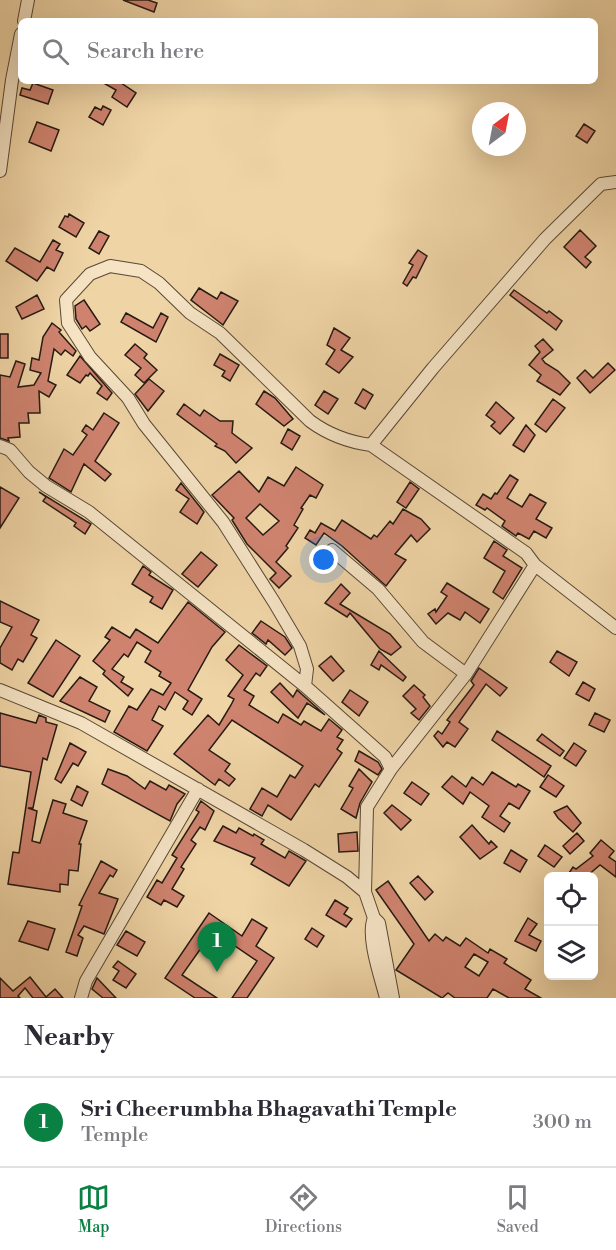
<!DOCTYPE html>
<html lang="en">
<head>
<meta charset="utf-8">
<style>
	:root { --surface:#fff; --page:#f7f7f7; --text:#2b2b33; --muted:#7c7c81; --line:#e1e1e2; --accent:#0b8043 }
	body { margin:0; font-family:"Libre Bodoni",serif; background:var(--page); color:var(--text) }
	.controls { position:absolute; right:18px; bottom:18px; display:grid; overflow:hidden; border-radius:9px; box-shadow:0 6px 24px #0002 }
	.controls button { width:54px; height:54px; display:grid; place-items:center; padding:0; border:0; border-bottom:2px solid var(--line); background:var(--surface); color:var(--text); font:30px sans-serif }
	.compass { position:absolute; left:472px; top:102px; width:54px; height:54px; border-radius:50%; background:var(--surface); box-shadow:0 6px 24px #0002; rotate:32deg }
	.you { position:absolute; left:324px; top:560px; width:21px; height:21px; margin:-15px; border:4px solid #fff; border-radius:50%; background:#1a73e8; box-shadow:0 0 0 9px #1a73e833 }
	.badge { display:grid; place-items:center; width:39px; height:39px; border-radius:50%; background:var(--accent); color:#fff; font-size:20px; font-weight:700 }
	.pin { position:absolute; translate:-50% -50px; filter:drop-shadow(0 2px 3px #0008) }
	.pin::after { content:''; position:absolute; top:32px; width:21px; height:18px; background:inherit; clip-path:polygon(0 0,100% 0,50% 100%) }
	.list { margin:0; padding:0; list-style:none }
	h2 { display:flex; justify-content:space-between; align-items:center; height:78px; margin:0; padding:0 24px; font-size:26px }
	h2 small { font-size:20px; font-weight:400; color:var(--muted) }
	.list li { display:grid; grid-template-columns:39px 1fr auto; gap:18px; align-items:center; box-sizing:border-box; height:90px; padding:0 24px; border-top:2px solid var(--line) }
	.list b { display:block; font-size:22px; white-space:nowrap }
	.list p { margin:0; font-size:20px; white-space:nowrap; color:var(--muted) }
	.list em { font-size:20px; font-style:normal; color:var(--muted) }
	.icon { flex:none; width:33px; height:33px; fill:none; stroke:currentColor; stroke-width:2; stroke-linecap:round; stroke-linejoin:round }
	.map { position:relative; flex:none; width:616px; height:998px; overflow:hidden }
	.search { position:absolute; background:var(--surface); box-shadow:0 6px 24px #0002; left:18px; right:18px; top:18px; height:66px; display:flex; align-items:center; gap:15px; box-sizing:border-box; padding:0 21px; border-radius:9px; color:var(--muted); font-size:22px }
	.sheet { height:168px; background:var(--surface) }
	nav { display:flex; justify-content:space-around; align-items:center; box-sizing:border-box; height:84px; border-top:2px solid var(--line); background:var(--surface); font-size:16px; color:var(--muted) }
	nav a { display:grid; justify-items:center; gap:3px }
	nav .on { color:var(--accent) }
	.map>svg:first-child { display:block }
	.building { fill:#cf836f; stroke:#261a12; stroke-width:1.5; fill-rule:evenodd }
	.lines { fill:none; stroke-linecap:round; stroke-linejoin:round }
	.minor-casing { stroke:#584837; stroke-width:14 }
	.minor { stroke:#f5e3c4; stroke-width:12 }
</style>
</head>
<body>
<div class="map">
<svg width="616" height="998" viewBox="0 0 616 998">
	<rect width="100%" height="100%" fill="#efd4a5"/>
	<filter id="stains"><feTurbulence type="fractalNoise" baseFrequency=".00333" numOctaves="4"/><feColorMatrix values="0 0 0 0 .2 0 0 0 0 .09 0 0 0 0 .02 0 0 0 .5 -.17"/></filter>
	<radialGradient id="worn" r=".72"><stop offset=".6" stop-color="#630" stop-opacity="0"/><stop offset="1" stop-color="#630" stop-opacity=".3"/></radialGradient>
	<path class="building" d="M 123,0 L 148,0 L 157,3 L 154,12 Z
		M 100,81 L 118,81 L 136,93 L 127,107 L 112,97 L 116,90 Z
		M 33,83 L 53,90 L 48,104 L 20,95 L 22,88 L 30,90 Z
		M 103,106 L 111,110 L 103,125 L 89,117 L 95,107 L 101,110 Z
		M 37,122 L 59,130 L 51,151 L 29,142 Z
		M 584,124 L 595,131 L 587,143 L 576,136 Z
		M 69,214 L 84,223 L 76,237 L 59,227 L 65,216 L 68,217 Z
		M 580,230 L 596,246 L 585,257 L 591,262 L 586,268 L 564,247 Z
		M 99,231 L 109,236 L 99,254 L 89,248 Z
		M 53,240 L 60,244 L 56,250 L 63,253 L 54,271 L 47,267 L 37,281 L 6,261 L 15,248 L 40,262 Z
		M 418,250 L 427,256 L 416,278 L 413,277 L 407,286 L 403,283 L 413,265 L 409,263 Z
		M 199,288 L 217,299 L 221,292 L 238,301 L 223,325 L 191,300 Z
		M 514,290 L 547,313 L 549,311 L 562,321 L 556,330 L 510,295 Z
		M 37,295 L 44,309 L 22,319 L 16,307 Z
		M 84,300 L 100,324 L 90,331 L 86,326 L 82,329 L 76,319 L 75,306 Z
		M 126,313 L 153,328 L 161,313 L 168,317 L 156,342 L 121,322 Z
		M 52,323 L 61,330 L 59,332 L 76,351 L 73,356 L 65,350 L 61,355 L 54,349 L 48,381 L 56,385 L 49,397 L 39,391 L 40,413 L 28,413 L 29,423 L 19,423 L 20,437 L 8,438 L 9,441 L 0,438 L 0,375 L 10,377 L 16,361 L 25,364 L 18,387 L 34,385 L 41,373 L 30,370 L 32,358 L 39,360 L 43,337 Z
		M 334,328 L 350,338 L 341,350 L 353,357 L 339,373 L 326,364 L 335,350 L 327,345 Z
		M 0,334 L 8,334 L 8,358 L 0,358 Z
		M 543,339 L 553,350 L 542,359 L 545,363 L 558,371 L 570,383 L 560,395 L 537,381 L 541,375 L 529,365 L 540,352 L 535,346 Z
		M 135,344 L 147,354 L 144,358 L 157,370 L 144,383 L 135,375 L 141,368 L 125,355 Z
		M 220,354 L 239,365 L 230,381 L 222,376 L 225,371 L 214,365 Z
		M 80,356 L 112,393 L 107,400 L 97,393 L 102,386 L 90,373 L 88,376 L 86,375 L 80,383 L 67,375 Z
		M 608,363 L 615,370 L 590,393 L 577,378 L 585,370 L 593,378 Z
		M 149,379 L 164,391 L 148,411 L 135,394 Z
		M 363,389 L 373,395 L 365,409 L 355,403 Z
		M 264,391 L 275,398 L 293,419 L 284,426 L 256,404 Z
		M 324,391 L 338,399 L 328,414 L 315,405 Z
		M 553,399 L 565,408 L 546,432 L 535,424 Z
		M 496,402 L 514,418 L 500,434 L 491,426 L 495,422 L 486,415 Z
		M 184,404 L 200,416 L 204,410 L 220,421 L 233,421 L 232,433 L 252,448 L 236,463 L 225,451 L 215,446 L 217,444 L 177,414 Z
		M 104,413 L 119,423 L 95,461 L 111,474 L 105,481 L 84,464 L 71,492 L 49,478 L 64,449 L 73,455 L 87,435 L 82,431 L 86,425 L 93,430 Z
		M 526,425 L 535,435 L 524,452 L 513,445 Z
		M 288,429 L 300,436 L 292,450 L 281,443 Z
		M 296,467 L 323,485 L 316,498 L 310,495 L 301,508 L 303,509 L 294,525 L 298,528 L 286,546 L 288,548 L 276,562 L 291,576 L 279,588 L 270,579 L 276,573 L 247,544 L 232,520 L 234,518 L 212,495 L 239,471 L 259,492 L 268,477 L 284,486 ZM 260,504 L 279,521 L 263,535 L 246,518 Z
		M 510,475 L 518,480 L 507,498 L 522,507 L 530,494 L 546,503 L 536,519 L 552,528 L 546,538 L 534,531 L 529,539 L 518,533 L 516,536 L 502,526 L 505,521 L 487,508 L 485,510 L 476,505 L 483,494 L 491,499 L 495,493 L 497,494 Z
		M 410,482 L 419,489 L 406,508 L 397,502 Z
		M 181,483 L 204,512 L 197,524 L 180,512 L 189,499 L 176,490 Z
		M 0,487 L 19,498 L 0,528 Z
		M 39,492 L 91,524 L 85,534 L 74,526 L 76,523 L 43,501 L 46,497 Z
		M 403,509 L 421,519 L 430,529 L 417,542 L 411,535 L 395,554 L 406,560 L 386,586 L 342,546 L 324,533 L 316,545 L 305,538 L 310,530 L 315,533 L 321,523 L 335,531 L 342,520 L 371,539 L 374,535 L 377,537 L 390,521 L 393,524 Z
		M 494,541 L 507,550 L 503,556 L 522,568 L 503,599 L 493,592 L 505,571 L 484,558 Z
		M 201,552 L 217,565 L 198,587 L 182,574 Z
		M 143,566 L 151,572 L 149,575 L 173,590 L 162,609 L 150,602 L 153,597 L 132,584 Z
		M 447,583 L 489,609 L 480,623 L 465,612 L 460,620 L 448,613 L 436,624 L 428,614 L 435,609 L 436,612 L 447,596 L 441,592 Z
		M 341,584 L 350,593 L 340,604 L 390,634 L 401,647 L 391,655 L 380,649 L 350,613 L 347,617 L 325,603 Z
		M 0,601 L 39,620 L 31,635 L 37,638 L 23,662 L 18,659 L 12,670 L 0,663 L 0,648 L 12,627 L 0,622 Z
		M 188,602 L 225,632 L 212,647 L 188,690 L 202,699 L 192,715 L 183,709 L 188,701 L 175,692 L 165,710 L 159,706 L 152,720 L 163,726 L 147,751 L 114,732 L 129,706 L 137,710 L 151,689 L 163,695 L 171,683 L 159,676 L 161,672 L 145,662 L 151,651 L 137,642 L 128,657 L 124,654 L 112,669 L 124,677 L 121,682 L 133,689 L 128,696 L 103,674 L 105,671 L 93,661 L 110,640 L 105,637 L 112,627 L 130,638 L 136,629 L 158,643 Z
		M 261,621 L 285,637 L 292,648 L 285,655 L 268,640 L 266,644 L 252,633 Z
		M 56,640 L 80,656 L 53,697 L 28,683 Z
		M 239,645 L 267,666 L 260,676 L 256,673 L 244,690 L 254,696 L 249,705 L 278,723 L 283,714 L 301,725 L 304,721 L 321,731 L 329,719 L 342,730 L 337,737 L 343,740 L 337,749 L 342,753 L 319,787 L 315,784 L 291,820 L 268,805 L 262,816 L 250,809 L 262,788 L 277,797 L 290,775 L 295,778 L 303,766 L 232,720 L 209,750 L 230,764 L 225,771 L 235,779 L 229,786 L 219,779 L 215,785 L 174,754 L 208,715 L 219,725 L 231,705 L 234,699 L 228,696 L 243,675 L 226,660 Z
		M 379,651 L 406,677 L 403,681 L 381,665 L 379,670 L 371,665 Z
		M 557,651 L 577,662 L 569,676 L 550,662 Z
		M 331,656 L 344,671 L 333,681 L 319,666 Z
		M 479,668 L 507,688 L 500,696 L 486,684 L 459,722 L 468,729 L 455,747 L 447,742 L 443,747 L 434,736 L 438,731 L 442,734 L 450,722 L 447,720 L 474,685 L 471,681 Z
		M 80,677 L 97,687 L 89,701 L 110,711 L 105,722 L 60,701 Z
		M 583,682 L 595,689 L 589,701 L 576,694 Z
		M 280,683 L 293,697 L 297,690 L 325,715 L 307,703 L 298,718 L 271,692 Z
		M 414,685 L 425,695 L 423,697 L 430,706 L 419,720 L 411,713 L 416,709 L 403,696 Z
		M 350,690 L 368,702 L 359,716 L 342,702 Z
		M 0,713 L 36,723 L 39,715 L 46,718 L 46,722 L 57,725 L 47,760 L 43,758 L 33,808 L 28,808 L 37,811 L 32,841 L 40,843 L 53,800 L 66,804 L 63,813 L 87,821 L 79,844 L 81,844 L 78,871 L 69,870 L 68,885 L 60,884 L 60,892 L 8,884 L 13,852 L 19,853 L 31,772 L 0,766 Z
		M 595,713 L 610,720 L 604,732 L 589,725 Z
		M 497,731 L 551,766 L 544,777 L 492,740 Z
		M 542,734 L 564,751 L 560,756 L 537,740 Z
		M 70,743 L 86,752 L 78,766 L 73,763 L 61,783 L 55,779 Z
		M 574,743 L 586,751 L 576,766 L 564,758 Z
		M 359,751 L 378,762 L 382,769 L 378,775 L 355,761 Z
		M 108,769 L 127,776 L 145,789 L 150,781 L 166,790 L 169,785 L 185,794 L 177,804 L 170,821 L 102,784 Z
		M 359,769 L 372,782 L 360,803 L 356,818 L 341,809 L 353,788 L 349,786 Z
		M 492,772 L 516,787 L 518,784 L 530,791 L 519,809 L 509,803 L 500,816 L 510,823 L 504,832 L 482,817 L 489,806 L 470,792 L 463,804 L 442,787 L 452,776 L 466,787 L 472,777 L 483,785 Z
		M 548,775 L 564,786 L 556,797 L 540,787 Z
		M 412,782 L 429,794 L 421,805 L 404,793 Z
		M 77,786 L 88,792 L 82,806 L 71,800 Z
		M 201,801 L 214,811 L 205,830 L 200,827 L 191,840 L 196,844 L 181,867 L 184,869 L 172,889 L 184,896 L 177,907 L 164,900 L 161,905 L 147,897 L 157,880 L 162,883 L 177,858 L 172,855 L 199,812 L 196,810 Z
		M 392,805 L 411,820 L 401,830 L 384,813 Z
		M 567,806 L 581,823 L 573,832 L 558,818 L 554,812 Z
		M 472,825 L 489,844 L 491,841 L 497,847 L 480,859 L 460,837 Z
		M 223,826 L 236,833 L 239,828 L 253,836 L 254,834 L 264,840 L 261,844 L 285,858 L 289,851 L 306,861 L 289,886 L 251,864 L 255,858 L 214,841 Z
		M 357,832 L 358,851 L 339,852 L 338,834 Z
		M 577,833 L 584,841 L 570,854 L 563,846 Z
		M 601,840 L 614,851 L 609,857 L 616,862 L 616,877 L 600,865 L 587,876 L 567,876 L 573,867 L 576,869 L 593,856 L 590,853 Z
		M 545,845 L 562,857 L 554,867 L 538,856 Z
		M 511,850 L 527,860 L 520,872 L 504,863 Z
		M 101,861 L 117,870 L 113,877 L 110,875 L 99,893 L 118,899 L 104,934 L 84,926 L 78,935 L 83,938 L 77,956 L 66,952 L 82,906 L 79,905 Z
		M 418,876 L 433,892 L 425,900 L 410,883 Z
		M 388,881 L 429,941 L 435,934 L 443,941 L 446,937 L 460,946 L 466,938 L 488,953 L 490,949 L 507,959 L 504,963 L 531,980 L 525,989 L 541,998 L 509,998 L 493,989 L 487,998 L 455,998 L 448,993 L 442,998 L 396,970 L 414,944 L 376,890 ZM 474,954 L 488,962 L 479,976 L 465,967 Z
		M 335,900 L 348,908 L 344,914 L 352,919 L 346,927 L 326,915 Z
		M 209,913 L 242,936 L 252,919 L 267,928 L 256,946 L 274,958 L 247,998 L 232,998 L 257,961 L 213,931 L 182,975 L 217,998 L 195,998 L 165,978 Z
		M 528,918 L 537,924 L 529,935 L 541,941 L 536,951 L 515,941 Z
		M 28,921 L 55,929 L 48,950 L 19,941 Z
		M 312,928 L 324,936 L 317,947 L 305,939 Z
		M 126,931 L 145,942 L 137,956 L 117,945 Z
		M 118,961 L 136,974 L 126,988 L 113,980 L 119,971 L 113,967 Z
		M 30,977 L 46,997 L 55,989 L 63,998 L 33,998 L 25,988 L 18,996 L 20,998 L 0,998 L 0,978 L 13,991 Z
		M 97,978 L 116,998 L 103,998 L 92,989 Z"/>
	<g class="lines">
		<g class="minor-casing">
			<path id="minor" d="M 24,21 L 28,0
				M 0,171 L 12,80 L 21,34
				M 371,445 L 526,553 L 535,565 L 616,628
				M 0,446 L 10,450 L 29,472 L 46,486 L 89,512 L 305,686 L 385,757 L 391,769 L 367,807 L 365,892
				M 332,550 L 378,589 L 423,642 L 466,674
				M 305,686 L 307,669 L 300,646 L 274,602 L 223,522 L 144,424 L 128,398 L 90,357 L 68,323 L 66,300 L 90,274 L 110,266 L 141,271 L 159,283 L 190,313 L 220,333 L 310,421 C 329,435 348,442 371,445 L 433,368 L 545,239 L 601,184 L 616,182
				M 0,690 L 81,723 L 304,850 L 347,877 L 365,892 L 374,918
				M 391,769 L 466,674 L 535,565
				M 81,998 L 86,981 L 198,789
				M 386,998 C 381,978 366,936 374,918 L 379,923 L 393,998"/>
		</g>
		<use href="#minor" class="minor"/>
	</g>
	<rect width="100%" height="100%" filter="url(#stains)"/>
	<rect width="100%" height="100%" fill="url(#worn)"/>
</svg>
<div class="controls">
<button><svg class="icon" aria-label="locate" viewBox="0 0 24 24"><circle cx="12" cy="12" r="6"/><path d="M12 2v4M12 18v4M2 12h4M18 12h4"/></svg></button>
<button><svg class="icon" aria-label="layers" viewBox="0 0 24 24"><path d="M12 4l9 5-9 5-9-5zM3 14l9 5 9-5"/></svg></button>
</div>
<svg class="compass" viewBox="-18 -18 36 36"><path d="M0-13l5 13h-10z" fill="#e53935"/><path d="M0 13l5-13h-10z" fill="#7c7c81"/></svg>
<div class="you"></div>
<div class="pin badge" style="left:217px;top:972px">1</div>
<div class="search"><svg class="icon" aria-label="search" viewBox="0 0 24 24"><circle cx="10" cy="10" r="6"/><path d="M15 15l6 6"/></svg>Search here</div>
</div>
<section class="sheet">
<h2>Nearby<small></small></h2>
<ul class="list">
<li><span class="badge">1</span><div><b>Sri Cheerumbha Bhagavathi Temple</b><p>Temple</p></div><em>300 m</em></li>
</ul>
</section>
<nav>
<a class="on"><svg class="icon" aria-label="map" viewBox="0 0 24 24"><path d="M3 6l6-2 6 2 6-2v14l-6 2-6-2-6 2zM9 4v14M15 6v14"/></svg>Map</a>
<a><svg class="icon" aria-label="directions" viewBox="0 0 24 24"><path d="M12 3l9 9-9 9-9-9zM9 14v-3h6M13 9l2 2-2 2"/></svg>Directions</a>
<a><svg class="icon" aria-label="saved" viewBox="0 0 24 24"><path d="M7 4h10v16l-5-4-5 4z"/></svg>Saved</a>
</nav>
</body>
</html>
